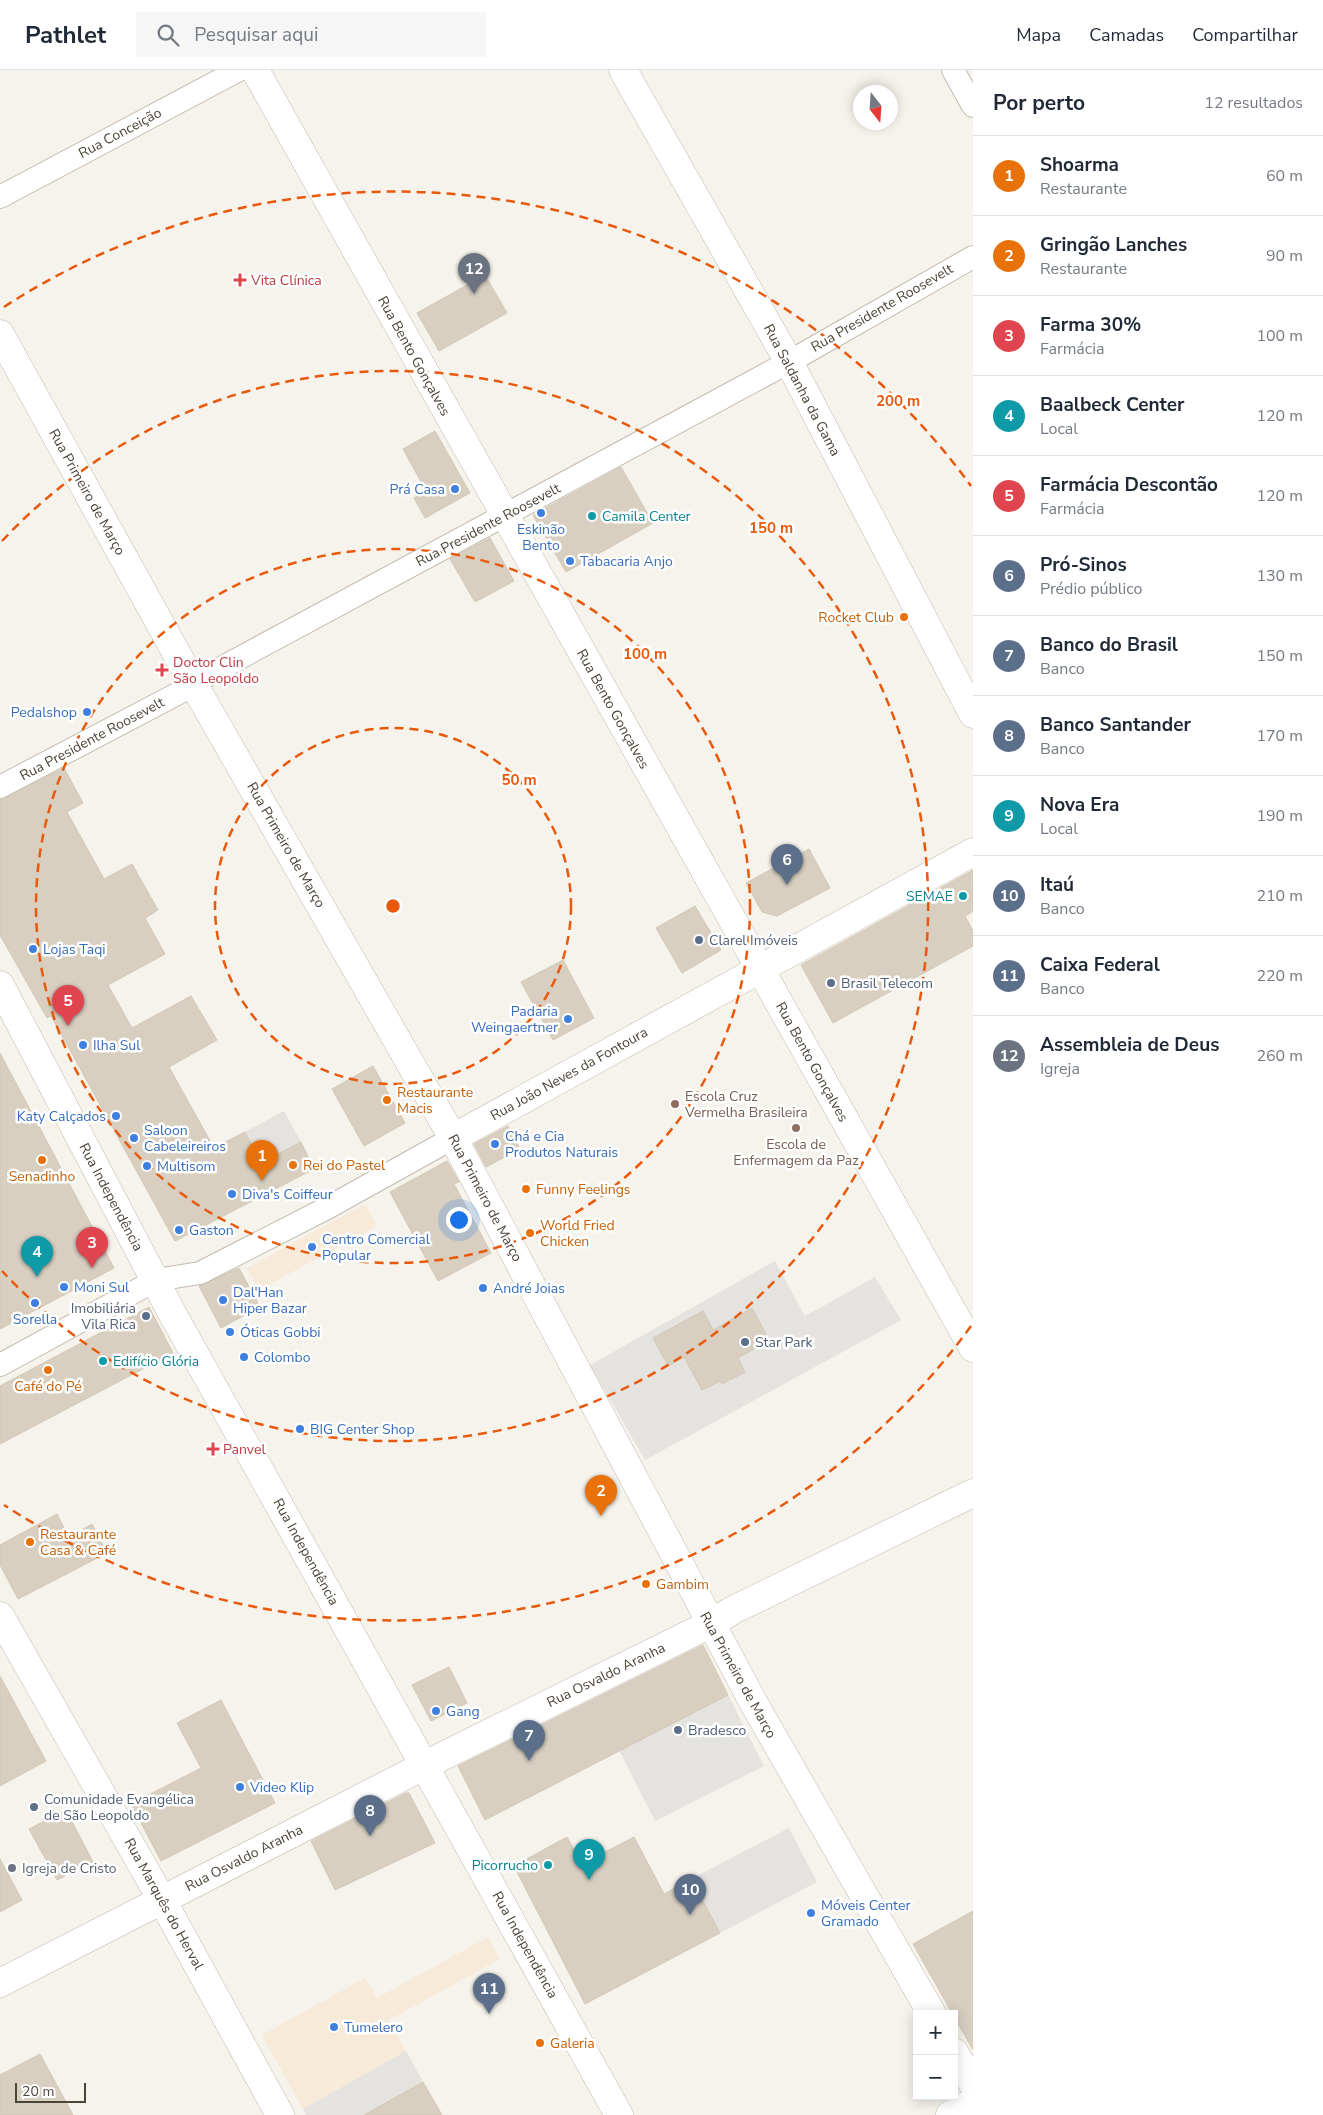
<!DOCTYPE html>
<html lang="pt">
<head>
<meta charset="utf-8">
<style>
	:root { --surface:#fff; --page:#f6f6f7; --text:#1f2937; --muted:#747a83; --line:#e0e1e3; --accent:#fc3f1d }
	body { margin:0; font-family:"Nunito Sans",sans-serif; background:var(--page); color:var(--text) }
	.controls { position:absolute; right:15px; bottom:15px; display:grid; overflow:hidden; border-radius:0px; box-shadow:0 2px 12px #0003 }
	.controls button { width:45px; height:45px; display:grid; place-items:center; padding:0; border:0; border-bottom:1px solid var(--line); background:var(--surface); color:var(--text); font:25px sans-serif }
	.compass { position:absolute; left:853px; top:15px; width:45px; height:45px; border-radius:50%; background:var(--surface); box-shadow:0 2px 12px #0003; rotate:163deg }
	.scale { position:absolute; left:15px; bottom:12px; width:71px; box-sizing:border-box; padding-left:5px; border:2px solid #4b4439; border-top:0; font-size:14px; line-height:18px; white-space:nowrap; color:#4b4439; -webkit-text-stroke:4px #fff; paint-order:stroke }
	.you { position:absolute; left:458px; top:1149px; width:18px; height:18px; margin:-12px; border:4px solid #fff; border-radius:50%; background:#1a73e8; box-shadow:0 0 0 8px #1a73e833 }
	.badge { display:grid; place-items:center; width:32px; height:32px; border-radius:50%; background:var(--accent); color:#fff; font-size:16px; font-weight:700 }
	.pin { position:absolute; translate:-50% -41px; filter:drop-shadow(0 1px 2px #0008) }
	.pin::after { content:''; position:absolute; top:26px; width:18px; height:15px; background:inherit; clip-path:polygon(0 0,100% 0,50% 100%) }
	.list { margin:0; padding:0; list-style:none }
	h2 { display:flex; justify-content:space-between; align-items:center; height:65px; margin:0; padding:0 20px; font-size:21px }
	h2 small { font-size:16px; font-weight:400; color:var(--muted) }
	.list li { display:grid; grid-template-columns:32px 1fr auto; gap:15px; align-items:center; box-sizing:border-box; height:80px; padding:0 20px; border-top:1px solid var(--line) }
	.list b { display:block; font-size:19px; white-space:nowrap }
	.list p { margin:0; font-size:16px; white-space:nowrap; color:var(--muted) }
	.list em { font-size:16px; font-style:normal; color:var(--muted) }
	.icon { flex:none; width:28px; height:28px; fill:none; stroke:currentColor; stroke-width:2; stroke-linecap:round; stroke-linejoin:round }
	.map { position:relative; flex:none; width:973px; height:2045px; overflow:hidden }
	header { display:flex; align-items:center; gap:30px; box-sizing:border-box; height:70px; padding:0 25px; background:var(--surface); border-bottom:1px solid var(--line) }
	header strong { font-size:24px }
	nav { display:flex; gap:28px; margin-inline-start:auto; font-size:18px }
	.search { width:350px; height:45px; background:var(--page); display:flex; align-items:center; gap:12px; box-sizing:border-box; padding:0 18px; border-radius:0px; color:var(--muted); font-size:19px }
	main { display:flex }
	aside { flex:1; background:var(--surface) }
	.map>svg:first-child { display:block }
	.commercial { fill:#f7ead8 }
	.parking { fill:#e5e3e0 }
	.building { fill:#d8cfc1; stroke:#d3c7b4 }
	.lines { fill:none; stroke-linecap:round; stroke-linejoin:round }
	.minor-casing { stroke:#c2bbae; stroke-width:24 }
	.tertiary-casing { stroke:#c2bbae; stroke-width:29 }
	.minor { stroke:#fff; stroke-width:22 }
	.tertiary { stroke:#fff; stroke-width:28 }
	.ring { fill:none; stroke:#e8590c; stroke-width:2.5; stroke-dasharray:9 6 }
	.health-dot { fill:#e0444e; stroke:#fff; stroke-width:2 }
	.shop-dot { fill:#3f7fe0; stroke:#fff; stroke-width:2 }
	.culture-dot { fill:#0f9aa8; stroke:#fff; stroke-width:2 }
	.food-dot { fill:#e8710a; stroke:#fff; stroke-width:2 }
	.service-dot { fill:#5c6f8a; stroke:#fff; stroke-width:2 }
	.education-dot { fill:#8d6e63; stroke:#fff; stroke-width:2 }
	.worship-dot { fill:#6b7280; stroke:#fff; stroke-width:2 }
	.labels { text-anchor:middle; dominant-baseline:central; stroke-width:5; stroke-linejoin:round; paint-order:stroke }
	.street-label { font-size:14px; fill:#4b4439; stroke:#fff }
	.health-label { font-size:14px; fill:#be3a42; stroke:#fff; text-anchor:start }
	.shop-label { font-size:14px; fill:#366cbe; stroke:#fff; text-anchor:start }
	.culture-label { font-size:14px; fill:#0d838f; stroke:#fff; text-anchor:start }
	.food-label { font-size:14px; fill:#c56008; stroke:#fff; text-anchor:start }
	.service-label { font-size:14px; fill:#4e5e75; stroke:#fff; text-anchor:start }
	.education-label { font-size:14px; fill:#785e54; stroke:#fff; text-anchor:start }
	.worship-label { font-size:14px; fill:#5b616d; stroke:#fff; text-anchor:start }
	.centre { fill:#e8590c; stroke:#fff; stroke-width:2.5 }
	.ring-label { font-size:15px; text-anchor:middle; font-weight:bold; fill:#e8590c; stroke:#fff; stroke-width:5; stroke-linejoin:round; paint-order:stroke }
</style>
</head>
<body>
<header>
<strong>Pathlet</strong>
<div class="search"><svg class="icon" aria-label="search" viewBox="0 0 24 24"><circle cx="10" cy="10" r="6"/><path d="M15 15l6 6"/></svg>Pesquisar aqui</div>
<nav><a>Mapa</a><a>Camadas</a><a>Compartilhar</a></nav>
</header>
<main>
<div class="map">
<svg width="973" height="2045" viewBox="0 0 973 2045">
	<rect width="100%" height="100%" fill="#f6f3ec"/>
	<path class="commercial" d="M 365,1134 L 377,1156 L 259,1220 L 247,1198 Z
		M 488,1867 L 500,1889 L 389,1950 L 423,2012 L 364,2045 L 306,2045 L 262,1965 L 365,1908 L 377,1928 Z"/>
	<path class="parking" d="M 284,1041 L 301,1072 L 261,1093 L 245,1062 Z
		M 775,1191 L 805,1246 L 875,1207 L 901,1250 L 645,1390 L 590,1295 Z
		M 728,1625 L 764,1696 L 655,1751 L 619,1680 Z
		M 789,1758 L 817,1812 L 720,1863 L 691,1809 Z
		M 406,1981 L 423,2012 L 364,2045 L 306,2045 L 303,2039 Z"/>
	<path class="building" d="M 485,205 L 507,243 L 439,281 L 417,243 Z
		M 435,361 L 470,423 L 425,448 L 414,428 L 426,421 L 403,379 Z
		M 621,397 L 653,453 L 566,502 L 533,445 Z
		M 490,468 L 514,511 L 475,532 L 450,489 Z
		M 64,698 L 83,733 L 67,742 L 104,809 L 132,794 L 158,840 L 145,848 L 165,884 L 108,915 L 132,958 L 191,926 L 217,970 L 169,997 L 214,1078 L 245,1062 L 261,1093 L 301,1072 L 314,1099 L 175,1171 L 65,971 L 51,946 L 47,948 L 0,865 L 0,730 Z
		M 809,779 L 830,818 L 777,846 L 762,842 L 746,813 Z
		M 973,800 L 973,841 L 965,846 L 973,861 L 973,876 L 833,953 L 801,895 Z
		M 695,836 L 721,880 L 682,903 L 656,858 Z
		M 563,890 L 594,948 L 553,970 L 521,912 Z
		M 0,983 L 114,1198 L 0,1259 Z
		M 373,996 L 405,1053 L 364,1076 L 332,1019 Z
		M 508,1056 L 520,1079 L 486,1097 L 474,1074 Z
		M 447,1091 L 459,1112 L 454,1114 L 491,1183 L 438,1211 L 390,1122 Z
		M 239,1198 L 260,1237 L 221,1258 L 199,1216 Z
		M 149,1237 L 173,1283 L 0,1374 L 0,1316 Z
		M 752,1238 L 766,1264 L 756,1270 L 759,1276 L 738,1288 L 745,1302 L 722,1314 L 720,1311 L 702,1320 L 684,1287 L 668,1296 L 653,1268 L 703,1241 L 713,1260 Z
		M 57,1444 L 69,1467 L 92,1454 L 107,1483 L 18,1529 L 0,1495 L 0,1475 Z
		M 703,1575 L 728,1625 L 485,1750 L 458,1696 Z
		M 449,1597 L 467,1633 L 431,1651 L 412,1615 Z
		M 0,1606 L 46,1691 L 0,1716 Z
		M 221,1630 L 275,1733 L 161,1791 L 131,1734 L 201,1698 L 177,1653 Z
		M 406,1723 L 409,1723 L 435,1773 L 335,1820 L 311,1771 Z
		M 66,1740 L 93,1792 L 57,1810 L 29,1759 Z
		M 567,1767 L 582,1794 L 634,1767 L 664,1824 L 691,1809 L 720,1863 L 585,1934 L 514,1796 Z
		M 0,1789 L 22,1830 L 0,1842 Z
		M 973,1841 L 973,1980 L 913,1874 Z
		M 40,1984 L 73,2045 L 0,2045 L 0,2005 Z
		M 423,2012 L 442,2045 L 364,2045 Z"/>
	<g class="lines">
		<g class="minor-casing">
			<path id="minor" d="M 953,0 L 973,36
				M 0,127 L 239,0
				M 0,717 L 194,615 L 208,605 L 789,292 L 973,187
				M 0,1295 L 156,1210 L 200,1203 L 329,1137 L 453,1068"/>
		</g>
		<g class="tertiary-casing">
			<path id="tertiary" d="M 255,0 L 973,1278
				M 623,0 L 789,292 L 973,644
				M 0,264 L 194,615 L 453,1068 L 753,1632 L 932,1944
				M 0,915 L 172,1243 L 619,2045
				M 453,1068 L 973,782
				M 0,1546 L 162,1830 L 280,2045
				M 0,1913 L 449,1683 L 710,1554 L 733,1540 L 973,1423
				M 954,1982 L 973,2014
				M 950,2045 L 973,2032"/>
		</g>
		<use href="#minor" class="minor"/>
		<use href="#tertiary" class="tertiary"/>
	</g>
	<g class="ring">
		<circle cx="393" cy="836" r="178"/>
		<circle cx="393" cy="836" r="357"/>
		<path d="M2 471A535 535 0 1 1 2 1201"/>
		<path d="M971 1256A714 714 0 0 1 4 1435M4 237A714 714 0 0 1 971 416"/>
	</g>
	<g class="health-dot">
		<path d="M237.5 202.5h5v5h5v5h-5v5h-5v-5h-5v-5h5z"/>
		<path d="M159.5 592.5h5v5h5v5h-5v5h-5v-5h-5v-5h5z"/>
		<path d="M210.5 1371.5h5v5h5v5h-5v5h-5v-5h-5v-5h5z"/>
	</g>
	<g class="shop-dot">
		<circle cx="455" cy="419" r="5"/>
		<circle cx="541" cy="443" r="5"/>
		<circle cx="570" cy="491" r="5"/>
		<circle cx="87" cy="642" r="5"/>
		<circle cx="33" cy="879" r="5"/>
		<circle cx="568" cy="949" r="5"/>
		<circle cx="83" cy="975" r="5"/>
		<circle cx="116" cy="1046" r="5"/>
		<circle cx="134" cy="1068" r="5"/>
		<circle cx="495" cy="1074" r="5"/>
		<circle cx="147" cy="1096" r="5"/>
		<circle cx="232" cy="1124" r="5"/>
		<circle cx="179" cy="1160" r="5"/>
		<circle cx="312" cy="1177" r="5"/>
		<circle cx="64" cy="1217" r="5"/>
		<circle cx="483" cy="1218" r="5"/>
		<circle cx="223" cy="1230" r="5"/>
		<circle cx="35" cy="1233" r="5"/>
		<circle cx="230" cy="1262" r="5"/>
		<circle cx="244" cy="1287" r="5"/>
		<circle cx="300" cy="1359" r="5"/>
		<circle cx="436" cy="1641" r="5"/>
		<circle cx="240" cy="1717" r="5"/>
		<circle cx="811" cy="1843" r="5"/>
		<circle cx="334" cy="1957" r="5"/>
	</g>
	<g class="culture-dot">
		<circle cx="592" cy="446" r="5"/>
		<circle cx="963" cy="826" r="5"/>
		<circle cx="103" cy="1291" r="5"/>
		<circle cx="548" cy="1795" r="5"/>
	</g>
	<g class="food-dot">
		<circle cx="904" cy="547" r="5"/>
		<circle cx="387" cy="1030" r="5"/>
		<circle cx="42" cy="1090" r="5"/>
		<circle cx="293" cy="1095" r="5"/>
		<circle cx="526" cy="1119" r="5"/>
		<circle cx="530" cy="1163" r="5"/>
		<circle cx="48" cy="1300" r="5"/>
		<circle cx="30" cy="1472" r="5"/>
		<circle cx="646" cy="1514" r="5"/>
		<circle cx="540" cy="1973" r="5"/>
	</g>
	<g class="service-dot">
		<circle cx="699" cy="870" r="5"/>
		<circle cx="831" cy="913" r="5"/>
		<circle cx="146" cy="1246" r="5"/>
		<circle cx="745" cy="1272" r="5"/>
		<circle cx="678" cy="1660" r="5"/>
		<circle cx="34" cy="1737" r="5"/>
	</g>
	<g class="education-dot">
		<circle cx="675" cy="1034" r="5"/>
		<circle cx="796" cy="1058" r="5"/>
	</g>
	<circle class="worship-dot" cx="12" cy="1798" r="5"/>
	<g class="labels">
		<g class="street-label">
			<text transform="translate(120 63) rotate(-28)">Rua Conceição</text>
			<text transform="translate(882 238) rotate(-30)">Rua Presidente Roosevelt</text>
			<text transform="translate(414 286) rotate(61)">Rua Bento Gonçalves</text>
			<text transform="translate(802 320) rotate(62)">Rua Saldanha da Gama</text>
			<text transform="translate(87 422) rotate(61)">Rua Primeiro de Março</text>
			<text transform="translate(488 455) rotate(-28)">Rua Presidente Roosevelt</text>
			<text transform="translate(613 639) rotate(61)">Rua Bento Gonçalves</text>
			<text transform="translate(92 669) rotate(-28)">Rua Presidente Roosevelt</text>
			<text transform="translate(286 775) rotate(60)">Rua Primeiro de Março</text>
			<text transform="translate(812 992) rotate(61)">Rua Bento Gonçalves</text>
			<text transform="translate(569 1004) rotate(-29)">Rua João Neves da Fontoura</text>
			<text transform="translate(111 1127) rotate(62)">Rua Independência</text>
			<text transform="translate(485 1128) rotate(62)">Rua Primeiro de Março</text>
			<text transform="translate(306 1482) rotate(61)">Rua Independência</text>
			<text transform="translate(606 1605) rotate(-26)">Rua Osvaldo Aranha</text>
			<text transform="translate(738 1605) rotate(61)">Rua Primeiro de Março</text>
			<text transform="translate(244 1788) rotate(-27)">Rua Osvaldo Aranha</text>
			<text transform="translate(164 1834) rotate(61)">Rua Marquês do Herval</text>
			<text transform="translate(525 1875) rotate(61)">Rua Independência</text>
		</g>
		<g class="health-label">
			<text x="251" y="210">Vita Clínica</text>
			<text x="173" y="592">Doctor Clin<tspan x="173" dy="16">São Leopoldo</tspan></text>
			<text x="223" y="1379">Panvel</text>
		</g>
		<g class="shop-label">
			<text x="445" y="419" text-anchor="end">Prá Casa</text>
			<text x="541" y="459" text-anchor="middle">Eskinão<tspan x="541" dy="16">Bento</tspan></text>
			<text x="580" y="491">Tabacaria Anjo</text>
			<text x="77" y="642" text-anchor="end">Pedalshop</text>
			<text x="43" y="879">Lojas Taqi</text>
			<text x="558" y="941" text-anchor="end">Padaria<tspan x="558" dy="16">Weingaertner</tspan></text>
			<text x="93" y="975">Ilha Sul</text>
			<text x="106" y="1046" text-anchor="end">Katy Calçados</text>
			<text x="144" y="1060">Saloon<tspan x="144" dy="16">Cabeleireiros</tspan></text>
			<text x="505" y="1066">Chá e Cia<tspan x="505" dy="16">Produtos Naturais</tspan></text>
			<text x="157" y="1096">Multisom</text>
			<text x="242" y="1124">Diva's Coiffeur</text>
			<text x="189" y="1160">Gaston</text>
			<text x="322" y="1169">Centro Comercial<tspan x="322" dy="16">Popular</tspan></text>
			<text x="74" y="1217">Moni Sul</text>
			<text x="493" y="1218">André Joias</text>
			<text x="233" y="1222">Dal'Han<tspan x="233" dy="16">Hiper Bazar</tspan></text>
			<text x="35" y="1249" text-anchor="middle">Sorella</text>
			<text x="240" y="1262">Óticas Gobbi</text>
			<text x="254" y="1287">Colombo</text>
			<text x="310" y="1359">BIG Center Shop</text>
			<text x="446" y="1641">Gang</text>
			<text x="250" y="1717">Video Klip</text>
			<text x="821" y="1835">Móveis Center<tspan x="821" dy="16">Gramado</tspan></text>
			<text x="344" y="1957">Tumelero</text>
		</g>
		<g class="culture-label">
			<text x="602" y="446">Camila Center</text>
			<text x="953" y="826" text-anchor="end">SEMAE</text>
			<text x="113" y="1291">Edifício Glória</text>
			<text x="538" y="1795" text-anchor="end">Picorrucho</text>
		</g>
		<g class="food-label">
			<text x="894" y="547" text-anchor="end">Rocket Club</text>
			<text x="397" y="1022">Restaurante<tspan x="397" dy="16">Macis</tspan></text>
			<text x="303" y="1095">Rei do Pastel</text>
			<text x="42" y="1106" text-anchor="middle">Senadinho</text>
			<text x="536" y="1119">Funny Feelings</text>
			<text x="540" y="1155">World Fried<tspan x="540" dy="16">Chicken</tspan></text>
			<text x="48" y="1316" text-anchor="middle">Café do Pé</text>
			<text x="40" y="1464">Restaurante<tspan x="40" dy="16">Casa &amp; Café</tspan></text>
			<text x="656" y="1514">Gambim</text>
			<text x="550" y="1973">Galeria</text>
		</g>
		<g class="service-label">
			<text x="709" y="870">Clarel Imóveis</text>
			<text x="841" y="913">Brasil Telecom</text>
			<text x="136" y="1238" text-anchor="end">Imobiliária<tspan x="136" dy="16">Vila Rica</tspan></text>
			<text x="755" y="1272">Star Park</text>
			<text x="688" y="1660">Bradesco</text>
			<text x="44" y="1729">Comunidade Evangélica<tspan x="44" dy="16">de São Leopoldo</tspan></text>
		</g>
		<g class="education-label">
			<text x="685" y="1026">Escola Cruz<tspan x="685" dy="16">Vermelha Brasileira</tspan></text>
			<text x="796" y="1074" text-anchor="middle">Escola de<tspan x="796" dy="16">Enfermagem da Paz</tspan></text>
		</g>
		<g class="worship-label">
			<text x="22" y="1798">Igreja de Cristo</text>
		</g>
	</g>
	<circle cx="393" cy="836" r="8" class="centre"/>
	<g class="ring-label">
		<text x="898" y="336">200 m</text>
		<text x="771" y="463">150 m</text>
		<text x="645" y="589">100 m</text>
		<text x="519" y="715">50 m</text>
	</g>
</svg>
<div class="controls">
<button>+</button>
<button>−</button>
</div>
<svg class="compass" viewBox="-18 -18 36 36"><path d="M0-13l5 13h-10z" fill="#e53935"/><path d="M0 13l5-13h-10z" fill="#747a83"/></svg>
<div class="scale">20 m</div>
<div class="you"></div>
<div class="pin badge" style="left:262px;top:1111px;background:#e8710a">1</div>
<div class="pin badge" style="left:601px;top:1446px;background:#e8710a">2</div>
<div class="pin badge" style="left:92px;top:1198px;background:#e0444e">3</div>
<div class="pin badge" style="left:37px;top:1207px;background:#0f9aa8">4</div>
<div class="pin badge" style="left:68px;top:956px;background:#e0444e">5</div>
<div class="pin badge" style="left:787px;top:815px;background:#5c6f8a">6</div>
<div class="pin badge" style="left:529px;top:1691px;background:#5c6f8a">7</div>
<div class="pin badge" style="left:370px;top:1766px;background:#5c6f8a">8</div>
<div class="pin badge" style="left:589px;top:1810px;background:#0f9aa8">9</div>
<div class="pin badge" style="left:690px;top:1845px;background:#5c6f8a">10</div>
<div class="pin badge" style="left:489px;top:1944px;background:#5c6f8a">11</div>
<div class="pin badge" style="left:474px;top:224px;background:#6b7280">12</div>
</div>
<aside>
<h2>Por perto<small>12 resultados</small></h2>
<ul class="list">
<li><span class="badge" style="background:#e8710a">1</span><div><b>Shoarma</b><p>Restaurante</p></div><em>60 m</em></li>
<li><span class="badge" style="background:#e8710a">2</span><div><b>Gringão Lanches</b><p>Restaurante</p></div><em>90 m</em></li>
<li><span class="badge" style="background:#e0444e">3</span><div><b>Farma 30%</b><p>Farmácia</p></div><em>100 m</em></li>
<li><span class="badge" style="background:#0f9aa8">4</span><div><b>Baalbeck Center</b><p>Local</p></div><em>120 m</em></li>
<li><span class="badge" style="background:#e0444e">5</span><div><b>Farmácia Descontão</b><p>Farmácia</p></div><em>120 m</em></li>
<li><span class="badge" style="background:#5c6f8a">6</span><div><b>Pró-Sinos</b><p>Prédio público</p></div><em>130 m</em></li>
<li><span class="badge" style="background:#5c6f8a">7</span><div><b>Banco do Brasil</b><p>Banco</p></div><em>150 m</em></li>
<li><span class="badge" style="background:#5c6f8a">8</span><div><b>Banco Santander</b><p>Banco</p></div><em>170 m</em></li>
<li><span class="badge" style="background:#0f9aa8">9</span><div><b>Nova Era</b><p>Local</p></div><em>190 m</em></li>
<li><span class="badge" style="background:#5c6f8a">10</span><div><b>Itaú</b><p>Banco</p></div><em>210 m</em></li>
<li><span class="badge" style="background:#5c6f8a">11</span><div><b>Caixa Federal</b><p>Banco</p></div><em>220 m</em></li>
<li><span class="badge" style="background:#6b7280">12</span><div><b>Assembleia de Deus</b><p>Igreja</p></div><em>260 m</em></li>
</ul>
</aside>
</main>
</body>
</html>
